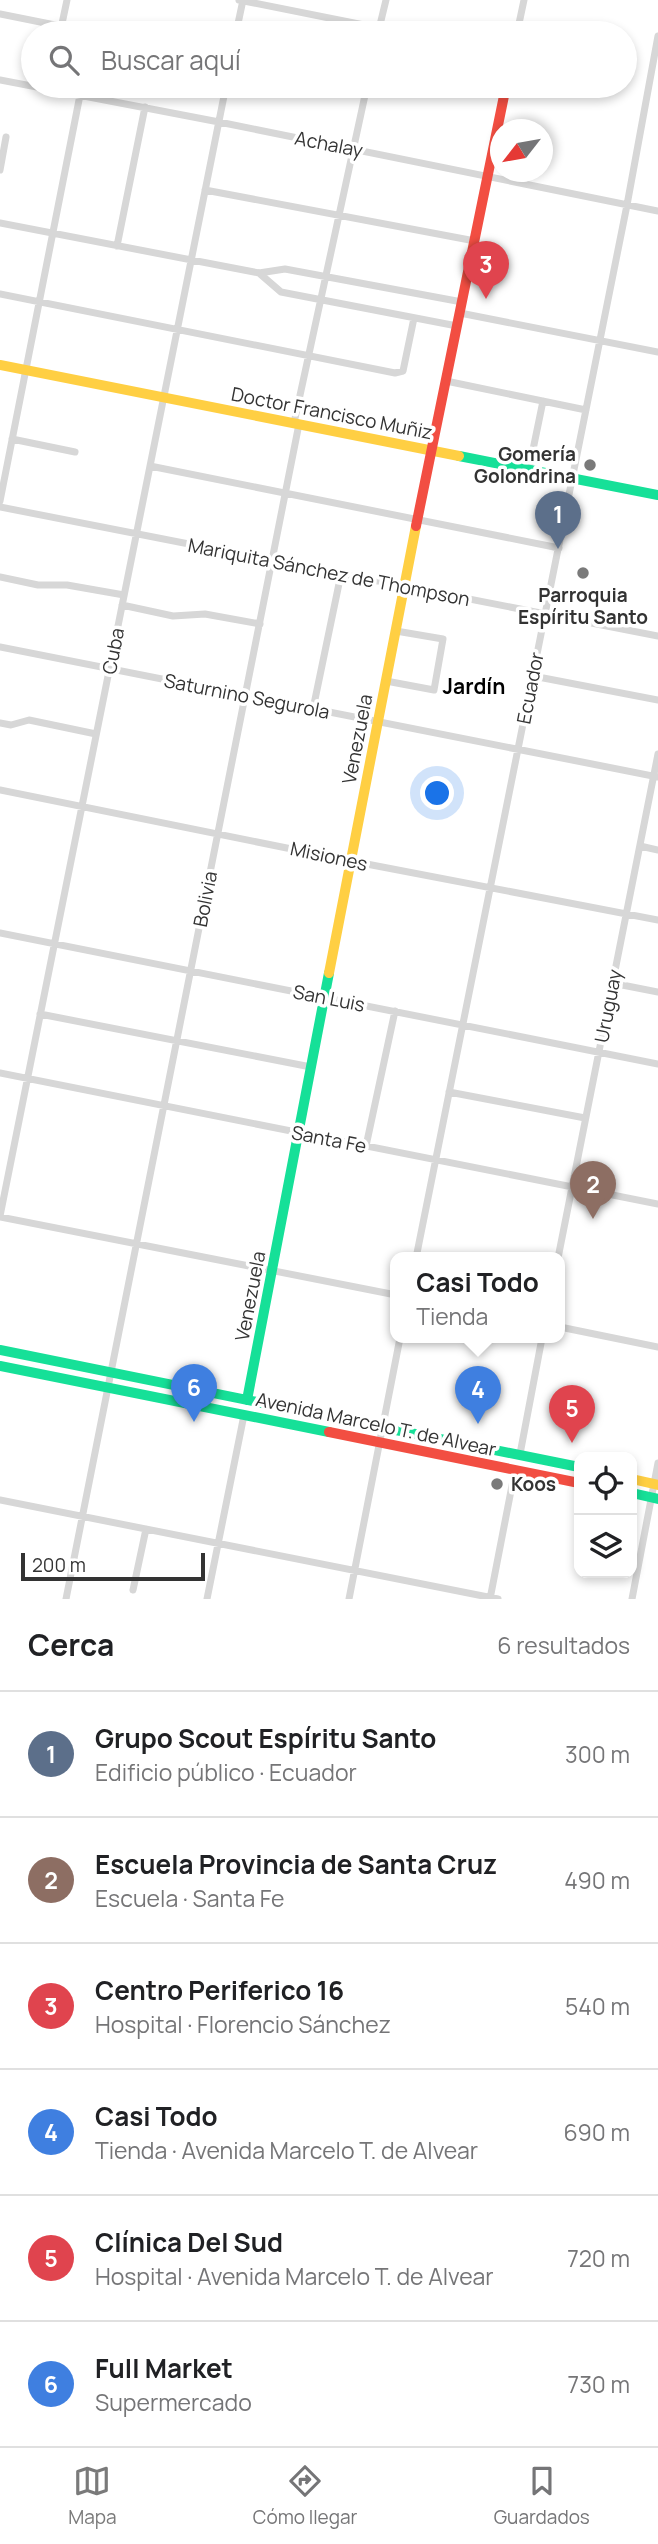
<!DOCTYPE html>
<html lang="es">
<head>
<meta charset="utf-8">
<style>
	:root { --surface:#fff; --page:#f6f6f6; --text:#202124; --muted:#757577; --line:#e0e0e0; --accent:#7a7a7a }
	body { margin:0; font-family:Manrope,sans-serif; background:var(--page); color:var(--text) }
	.controls { position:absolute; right:21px; bottom:21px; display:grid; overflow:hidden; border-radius:14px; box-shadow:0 4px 10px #0003 }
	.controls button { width:63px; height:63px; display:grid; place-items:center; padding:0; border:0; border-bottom:2px solid var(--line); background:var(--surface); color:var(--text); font:35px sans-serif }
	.compass { position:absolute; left:490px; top:119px; width:63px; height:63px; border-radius:50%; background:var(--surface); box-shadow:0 4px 10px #0003; rotate:239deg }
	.scale { position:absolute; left:21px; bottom:18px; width:184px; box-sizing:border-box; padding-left:7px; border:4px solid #333; border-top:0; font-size:19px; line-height:24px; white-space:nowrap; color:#333; -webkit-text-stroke:5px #fff; paint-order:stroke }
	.you { position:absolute; left:438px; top:794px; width:24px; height:24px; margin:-18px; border:5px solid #fff; border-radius:50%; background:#1a73e8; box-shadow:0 0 0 10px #1a73e833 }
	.badge { display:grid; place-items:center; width:46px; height:46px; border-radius:50%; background:var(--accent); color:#fff; font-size:23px; font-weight:700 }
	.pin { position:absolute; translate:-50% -58px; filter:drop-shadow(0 2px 4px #0008) }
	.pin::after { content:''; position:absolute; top:37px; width:24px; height:21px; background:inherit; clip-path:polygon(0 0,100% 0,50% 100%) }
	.popup { position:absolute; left:390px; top:1252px; width:175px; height:91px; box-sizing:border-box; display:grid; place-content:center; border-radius:14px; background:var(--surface); filter:drop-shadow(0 2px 5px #0005); font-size:23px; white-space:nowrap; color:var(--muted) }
	.popup b { font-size:26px; color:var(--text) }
	.popup::after { content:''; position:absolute; left:50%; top:100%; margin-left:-14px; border:14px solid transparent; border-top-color:var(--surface) }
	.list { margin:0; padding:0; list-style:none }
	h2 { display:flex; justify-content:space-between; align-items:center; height:91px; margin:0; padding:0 28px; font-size:30px }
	h2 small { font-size:23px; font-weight:400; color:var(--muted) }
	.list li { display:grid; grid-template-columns:46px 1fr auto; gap:21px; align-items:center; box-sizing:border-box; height:126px; padding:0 28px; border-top:2px solid var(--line) }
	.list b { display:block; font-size:26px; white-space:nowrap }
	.list p { margin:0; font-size:23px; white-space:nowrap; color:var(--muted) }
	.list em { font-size:23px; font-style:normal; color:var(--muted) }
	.icon { flex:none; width:38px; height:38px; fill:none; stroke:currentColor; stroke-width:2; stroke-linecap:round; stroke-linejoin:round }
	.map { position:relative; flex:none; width:658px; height:1599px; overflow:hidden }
	.search { position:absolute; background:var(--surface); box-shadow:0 4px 10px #0003; left:21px; right:21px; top:21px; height:77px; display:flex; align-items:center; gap:18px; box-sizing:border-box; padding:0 24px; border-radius:38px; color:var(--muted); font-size:26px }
	.sheet { height:847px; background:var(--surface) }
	nav { display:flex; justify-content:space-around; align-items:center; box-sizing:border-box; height:98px; border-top:2px solid var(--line); background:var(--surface); font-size:19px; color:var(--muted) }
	nav a { display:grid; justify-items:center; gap:4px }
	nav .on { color:var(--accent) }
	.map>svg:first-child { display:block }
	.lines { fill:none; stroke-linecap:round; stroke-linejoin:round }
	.street { stroke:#d7d7d7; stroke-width:7 }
	.fast { stroke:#16e098; stroke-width:10 }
	.slow { stroke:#ffcf43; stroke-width:10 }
	.jam { stroke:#f24e42; stroke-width:10 }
	.poi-dot { fill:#7a7a7a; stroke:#fff; stroke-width:2.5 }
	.labels { text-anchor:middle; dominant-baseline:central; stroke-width:7; stroke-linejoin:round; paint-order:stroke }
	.street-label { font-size:19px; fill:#333; stroke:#fff }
	.poi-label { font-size:19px; font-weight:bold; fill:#333; stroke:#fff; text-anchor:end }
	.neighbourhood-label { font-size:21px; font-weight:bold; fill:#000; stroke:#fff }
</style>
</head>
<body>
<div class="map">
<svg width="658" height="1599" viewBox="0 0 658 1599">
	<rect width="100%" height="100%" fill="#fff"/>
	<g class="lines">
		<path class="street" d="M 239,0 L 404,33
			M 0,14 L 95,33
			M 60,33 L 67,0
			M 236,33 L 243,0
			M 378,33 L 386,0
			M 517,33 L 524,0
			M 0,80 L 219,122 L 658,211
			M 0,170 L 6,137
			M 205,190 L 475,241
			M 0,223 L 259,273 L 285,269 L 462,302
			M 117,246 L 145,107
			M 259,273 L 281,292 L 457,326
			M 0,294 L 395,373 L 403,371 L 414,318
			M 460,313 L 658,352
			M 446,381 L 586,410
			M 294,423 L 367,86
			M 12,439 L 75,452
			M 150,466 L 559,548
			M 529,469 L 543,401
			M 0,501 L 80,95
			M 0,507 L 658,636
			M 0,577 L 38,585 L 67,585 L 124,595
			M 122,605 L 173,616 L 205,614 L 260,624
			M 0,647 L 658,777
			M 533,676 L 658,700
			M 386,681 L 434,690 L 443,639 L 396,631
			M 313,709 L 341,574
			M 0,723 L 11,725 L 29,720 L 96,734
			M 0,790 L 351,861 L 658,920
			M 640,846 L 658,850
			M 0,933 L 658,1064
			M 612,983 L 658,992
			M 40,1014 L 311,1067
			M 0,1073 L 658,1204
			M 449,1092 L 585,1118
			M 366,1146 L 395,1011
			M 0,1216 L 226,86
			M 0,1217 L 396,1295
			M 416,1258 L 627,205 L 658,36
			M 558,1258 L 658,754
			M 560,1327 L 658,1347
			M 520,1454 L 542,1338
			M 0,1500 L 498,1599
			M 133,1590 L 146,1529
			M 66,1599 L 299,424
			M 207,1599 L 244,1415
			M 349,1599 L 400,1338
			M 490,1599 L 515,1470
			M 632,1599 L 658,1463"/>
		<path class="fast" d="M 459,456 L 658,495
			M 0,1350 L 579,1467
			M 0,1366 L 329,1432
			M 247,1400 L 329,973
			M 632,1493 L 658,1499"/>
		<path class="slow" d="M 0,365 L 459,456
			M 329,973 L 416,526
			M 632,1479 L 658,1485"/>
		<path class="jam" d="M 416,526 L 506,86
			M 329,1432 L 579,1483"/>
	</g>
	<g class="poi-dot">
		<circle cx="590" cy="465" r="7"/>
		<circle cx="583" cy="573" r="7"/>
		<circle cx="497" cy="1484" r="7"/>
	</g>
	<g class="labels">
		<g class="street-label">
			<text transform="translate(329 144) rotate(11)">Achalay</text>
			<text transform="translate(332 413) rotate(11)">Doctor Francisco Muñiz</text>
			<text transform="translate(329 572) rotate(11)">Mariquita Sánchez de Thompson</text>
			<text transform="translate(113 651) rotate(-79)">Cuba</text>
			<text transform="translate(530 688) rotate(-79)">Ecuador</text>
			<text transform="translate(247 696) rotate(11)">Saturnino Segurola</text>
			<text transform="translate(357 739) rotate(-79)">Venezuela</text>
			<text transform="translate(329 856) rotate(12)">Misiones</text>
			<text transform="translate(205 899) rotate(-79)">Bolivia</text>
			<text transform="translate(329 998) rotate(11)">San Luis</text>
			<text transform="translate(608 1006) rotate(-79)">Uruguay</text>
			<text transform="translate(329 1139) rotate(11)">Santa Fe</text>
			<text transform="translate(250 1296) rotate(-79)">Venezuela</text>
			<text transform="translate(376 1424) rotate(12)">Avenida Marcelo T. de Alvear</text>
		</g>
		<g class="poi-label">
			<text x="576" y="454">Gomería<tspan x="576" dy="22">Golondrina</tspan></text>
			<text x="583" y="595" text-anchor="middle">Parroquia<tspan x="583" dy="22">Espíritu Santo</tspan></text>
			<text x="511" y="1484" text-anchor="start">Koos</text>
		</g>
		<g class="neighbourhood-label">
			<text x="474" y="686">Jardín</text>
		</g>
	</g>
</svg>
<div class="controls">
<button><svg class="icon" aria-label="locate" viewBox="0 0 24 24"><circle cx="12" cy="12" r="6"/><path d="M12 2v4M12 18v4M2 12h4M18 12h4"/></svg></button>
<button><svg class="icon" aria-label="layers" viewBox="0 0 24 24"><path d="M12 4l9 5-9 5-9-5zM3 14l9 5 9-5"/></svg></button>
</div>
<svg class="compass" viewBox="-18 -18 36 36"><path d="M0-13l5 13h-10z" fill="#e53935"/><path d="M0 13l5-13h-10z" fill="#757577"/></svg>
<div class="scale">200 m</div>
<div class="you"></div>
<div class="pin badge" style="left:558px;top:549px;background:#5c6f8a">1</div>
<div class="pin badge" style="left:593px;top:1219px;background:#8d6e63">2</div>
<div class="pin badge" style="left:486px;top:299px;background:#e0444e">3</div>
<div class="pin badge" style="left:478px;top:1424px;background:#3f7fe0">4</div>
<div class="popup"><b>Casi Todo</b>Tienda</div>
<div class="pin badge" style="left:572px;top:1443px;background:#e0444e">5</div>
<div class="pin badge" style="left:194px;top:1422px;background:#3f7fe0">6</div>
<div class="search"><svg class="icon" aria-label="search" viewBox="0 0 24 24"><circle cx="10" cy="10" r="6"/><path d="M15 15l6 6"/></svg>Buscar aquí</div>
</div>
<section class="sheet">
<h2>Cerca<small>6 resultados</small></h2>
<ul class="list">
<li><span class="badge" style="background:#5c6f8a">1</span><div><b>Grupo Scout Espíritu Santo</b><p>Edificio público · Ecuador</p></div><em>300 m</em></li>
<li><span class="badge" style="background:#8d6e63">2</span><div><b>Escuela Provincia de Santa Cruz</b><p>Escuela · Santa Fe</p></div><em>490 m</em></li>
<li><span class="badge" style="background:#e0444e">3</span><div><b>Centro Periferico 16</b><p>Hospital · Florencio Sánchez</p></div><em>540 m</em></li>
<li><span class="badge" style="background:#3f7fe0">4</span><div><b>Casi Todo</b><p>Tienda · Avenida Marcelo T. de Alvear</p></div><em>690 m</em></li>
<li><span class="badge" style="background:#e0444e">5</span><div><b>Clínica Del Sud</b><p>Hospital · Avenida Marcelo T. de Alvear</p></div><em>720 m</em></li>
<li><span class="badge" style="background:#3f7fe0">6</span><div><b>Full Market</b><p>Supermercado</p></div><em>730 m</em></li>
</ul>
</section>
<nav>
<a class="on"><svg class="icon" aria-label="map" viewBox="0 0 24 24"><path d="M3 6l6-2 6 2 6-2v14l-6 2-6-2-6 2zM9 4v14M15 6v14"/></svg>Mapa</a>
<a><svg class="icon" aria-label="directions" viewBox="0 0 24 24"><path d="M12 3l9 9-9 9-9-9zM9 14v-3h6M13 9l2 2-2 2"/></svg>Cómo llegar</a>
<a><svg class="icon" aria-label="saved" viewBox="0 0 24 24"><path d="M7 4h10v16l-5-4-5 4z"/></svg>Guardados</a>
</nav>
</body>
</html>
